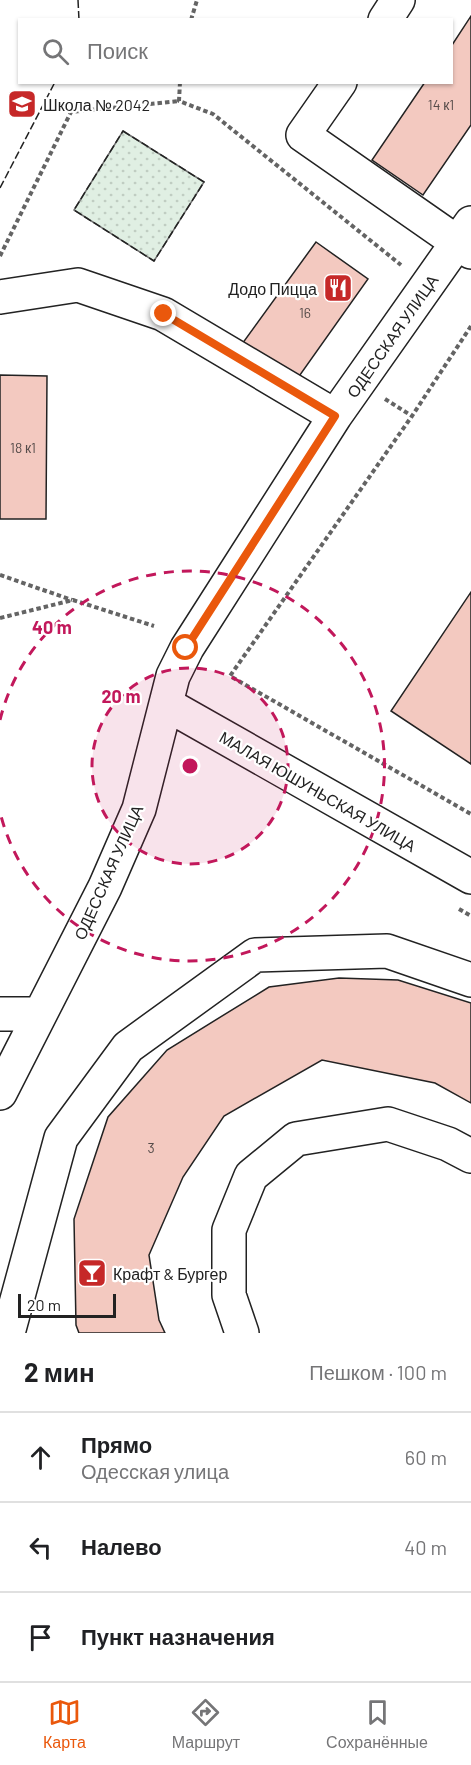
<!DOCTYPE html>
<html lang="ru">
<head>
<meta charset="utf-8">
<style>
	:root { --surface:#fff; --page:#f2f2f2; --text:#202124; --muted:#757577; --line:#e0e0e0; --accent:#ea580c }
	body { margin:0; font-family:Barlow,sans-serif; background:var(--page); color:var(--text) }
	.scale { position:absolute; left:18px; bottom:15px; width:98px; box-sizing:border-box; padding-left:6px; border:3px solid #222; border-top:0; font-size:16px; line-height:21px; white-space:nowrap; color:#222; -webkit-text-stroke:4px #fff; paint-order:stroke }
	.stop { position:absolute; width:18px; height:18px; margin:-14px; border:4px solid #ea580c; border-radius:50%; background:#fff }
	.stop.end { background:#ea580c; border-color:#fff; box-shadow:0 2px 6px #0008 }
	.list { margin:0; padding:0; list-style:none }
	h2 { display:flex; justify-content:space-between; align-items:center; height:78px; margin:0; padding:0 24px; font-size:26px }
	h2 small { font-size:20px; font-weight:400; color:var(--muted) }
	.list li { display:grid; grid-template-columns:39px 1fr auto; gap:18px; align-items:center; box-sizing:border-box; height:90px; padding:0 24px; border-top:2px solid var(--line) }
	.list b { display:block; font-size:22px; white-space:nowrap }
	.list p { margin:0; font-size:20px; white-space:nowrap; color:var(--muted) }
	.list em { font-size:20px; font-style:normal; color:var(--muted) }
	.icon { flex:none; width:33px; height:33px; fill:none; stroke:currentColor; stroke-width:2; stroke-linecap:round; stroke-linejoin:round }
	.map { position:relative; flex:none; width:471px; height:1333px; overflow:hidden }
	.search { position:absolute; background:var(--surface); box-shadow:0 2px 4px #0004; left:18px; right:18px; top:18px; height:66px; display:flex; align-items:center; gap:15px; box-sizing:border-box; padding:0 21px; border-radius:0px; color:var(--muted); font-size:22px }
	.sheet { height:348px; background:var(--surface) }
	nav { display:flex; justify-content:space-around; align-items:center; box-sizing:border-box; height:84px; border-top:2px solid var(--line); background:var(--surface); font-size:16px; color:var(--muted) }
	nav a { display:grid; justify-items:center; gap:3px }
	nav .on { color:var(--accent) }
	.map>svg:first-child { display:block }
	.park { fill:url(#park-dots); stroke:#6f6f6f; stroke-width:1.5 }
	.building { fill:#f3c9c0; stroke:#222; stroke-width:1.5 }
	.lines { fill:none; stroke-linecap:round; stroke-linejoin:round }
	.minor-casing { stroke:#222; stroke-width:36 }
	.path { stroke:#646464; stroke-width:4; stroke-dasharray:4.5 3; stroke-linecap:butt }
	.minor { stroke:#fff; stroke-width:33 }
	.fence { stroke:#222; stroke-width:1.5; stroke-dasharray:8 3; stroke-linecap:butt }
	.route { stroke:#ea580c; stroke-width:8 }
	.ring { fill:none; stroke:#c2185b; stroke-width:3; stroke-dasharray:10 8 }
	.labels { text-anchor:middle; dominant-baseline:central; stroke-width:4.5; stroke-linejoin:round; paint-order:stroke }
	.number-label { font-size:14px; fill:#564c4a }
	.poi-label { font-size:16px; fill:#222; stroke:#fff; text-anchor:start }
	.street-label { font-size:16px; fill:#222; stroke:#fff }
	.centre { fill:#c2185b; stroke:#fff; stroke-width:3 }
	.ring-label { font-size:18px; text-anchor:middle; font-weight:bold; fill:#c2185b; stroke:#fff; stroke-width:4.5; stroke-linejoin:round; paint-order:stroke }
</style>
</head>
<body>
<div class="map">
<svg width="471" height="1333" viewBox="0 0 471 1333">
	<defs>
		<pattern id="park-dots" width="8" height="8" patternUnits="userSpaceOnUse" patternTransform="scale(1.5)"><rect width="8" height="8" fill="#e0efe3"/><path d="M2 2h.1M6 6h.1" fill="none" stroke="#c0cdc2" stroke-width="1.8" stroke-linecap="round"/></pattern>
	</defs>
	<rect width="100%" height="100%" fill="#fff"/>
	<path class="park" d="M 123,131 L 204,182 L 154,261 L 74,210 Z"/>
	<path class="building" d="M 471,16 L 471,125 L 423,195 L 372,160 L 425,82 L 452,82 L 452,45 Z
		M 316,242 L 368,279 L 295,382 L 242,344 Z
		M 0,375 L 47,376 L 46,519 L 0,519 Z
		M 471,592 L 471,764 L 391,711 Z
		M 339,978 L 398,980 L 471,1003 L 471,1103 L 435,1083 L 322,1060 L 224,1116 L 183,1177 L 149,1255 L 159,1320 L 165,1333 L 79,1333 L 76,1325 L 74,1219 L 108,1117 L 167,1050 L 269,987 Z"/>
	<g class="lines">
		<g class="minor-casing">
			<path id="minor" d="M 385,20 L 398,0
				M 340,82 L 303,135 L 471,252
				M 0,297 L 78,285 L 163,314 L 335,416
				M 166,704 L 471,877
				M 0,1014 L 39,1014
				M 0,1093 L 105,887 L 139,809 L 173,676 L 187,648 L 335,416 L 471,223
				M 8,1333 L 61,1138 L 128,1047 L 255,955 L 387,951 L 471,980
				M 242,1333 L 229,1295 L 229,1230 L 251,1176 L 296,1139 L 388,1124 L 448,1144 L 471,1156"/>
		</g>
		<path class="path" d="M 191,20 L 197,0
			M 180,82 L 179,101 L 213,114 L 401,265
			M 0,256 L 71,112 L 179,101
			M 471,326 L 412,416 L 230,676 L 471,814
			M 385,399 L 412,416
			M 0,575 L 72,600
			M 0,618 L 73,600 L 154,626
			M 459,909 L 471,916"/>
		<use href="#minor" class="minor"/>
		<path class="fence" d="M 78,0 L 79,20
			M 123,131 L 204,182 L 154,261 L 74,210 Z
			M 0,188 L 55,82"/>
	</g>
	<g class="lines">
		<path class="route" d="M 164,314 L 335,416 L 186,648"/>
	</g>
	<circle cx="190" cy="766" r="98" fill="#c2185b" fill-opacity=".12"/>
	<g class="ring">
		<circle cx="190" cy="766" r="98"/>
		<path d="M0 720A195 195 0 1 1 0 812"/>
	</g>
	<defs>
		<g id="school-square" transform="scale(1.5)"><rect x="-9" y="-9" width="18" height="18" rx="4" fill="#c62828" stroke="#fff"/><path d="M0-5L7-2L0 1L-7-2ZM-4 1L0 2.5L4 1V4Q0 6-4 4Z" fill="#fff"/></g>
		<g id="restaurant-square" transform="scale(1.5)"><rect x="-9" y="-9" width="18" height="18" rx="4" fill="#c62828" stroke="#fff"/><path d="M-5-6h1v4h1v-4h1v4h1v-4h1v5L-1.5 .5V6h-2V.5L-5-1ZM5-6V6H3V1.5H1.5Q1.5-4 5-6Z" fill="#fff"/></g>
		<g id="bar-square" transform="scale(1.5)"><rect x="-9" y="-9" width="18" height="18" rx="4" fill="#c62828" stroke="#fff"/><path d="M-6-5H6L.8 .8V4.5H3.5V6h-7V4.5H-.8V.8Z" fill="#fff"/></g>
	</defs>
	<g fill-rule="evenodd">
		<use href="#school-square" x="22" y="104"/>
		<use href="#restaurant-square" x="338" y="288"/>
		<use href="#bar-square" x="92" y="1273"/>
	</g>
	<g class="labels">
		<g class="number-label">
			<text x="441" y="104">14 к1</text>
			<text x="305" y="312">16</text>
			<text x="23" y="447">18 к1</text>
			<text x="151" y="1147">3</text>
		</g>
		<g class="poi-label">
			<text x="43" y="104">Школа № 2042</text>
			<text x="317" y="288" text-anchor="end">Додо Пицца</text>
			<text x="113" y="1273">Крафт &amp; Бургер</text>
		</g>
		<g class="street-label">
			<text transform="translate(392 336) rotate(-55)">ОДЕССКАЯ УЛИЦА</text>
			<text transform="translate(318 791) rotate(30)">МАЛАЯ ЮШУНЬСКАЯ УЛИЦА</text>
			<text transform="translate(108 872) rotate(-66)">ОДЕССКАЯ УЛИЦА</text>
		</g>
	</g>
	<circle cx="190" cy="766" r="9" class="centre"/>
	<g class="ring-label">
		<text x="52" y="634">40 m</text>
		<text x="121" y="703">20 m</text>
	</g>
</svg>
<div class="scale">20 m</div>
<div class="stop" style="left:186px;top:648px"></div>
<div class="stop end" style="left:164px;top:314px"></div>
<div class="search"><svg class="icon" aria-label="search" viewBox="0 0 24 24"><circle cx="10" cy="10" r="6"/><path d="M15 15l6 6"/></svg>Поиск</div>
</div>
<section class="sheet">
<h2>2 мин<small>Пешком · 100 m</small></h2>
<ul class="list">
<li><svg class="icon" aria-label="ahead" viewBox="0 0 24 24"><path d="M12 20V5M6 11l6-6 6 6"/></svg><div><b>Прямо</b><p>Одесская улица</p></div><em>60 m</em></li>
<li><svg class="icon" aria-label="left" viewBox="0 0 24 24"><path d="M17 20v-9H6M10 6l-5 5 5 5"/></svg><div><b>Налево</b></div><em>40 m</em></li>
<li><svg class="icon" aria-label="arrive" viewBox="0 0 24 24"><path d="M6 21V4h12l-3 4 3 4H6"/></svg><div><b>Пункт назначения</b></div></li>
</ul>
</section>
<nav>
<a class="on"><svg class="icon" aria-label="map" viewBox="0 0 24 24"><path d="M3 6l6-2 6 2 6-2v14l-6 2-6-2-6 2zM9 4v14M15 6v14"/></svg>Карта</a>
<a><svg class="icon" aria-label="directions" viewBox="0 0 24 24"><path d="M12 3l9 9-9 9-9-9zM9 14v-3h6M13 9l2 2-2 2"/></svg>Маршрут</a>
<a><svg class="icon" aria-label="saved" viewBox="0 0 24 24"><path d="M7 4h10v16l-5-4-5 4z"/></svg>Сохранённые</a>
</nav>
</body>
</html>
